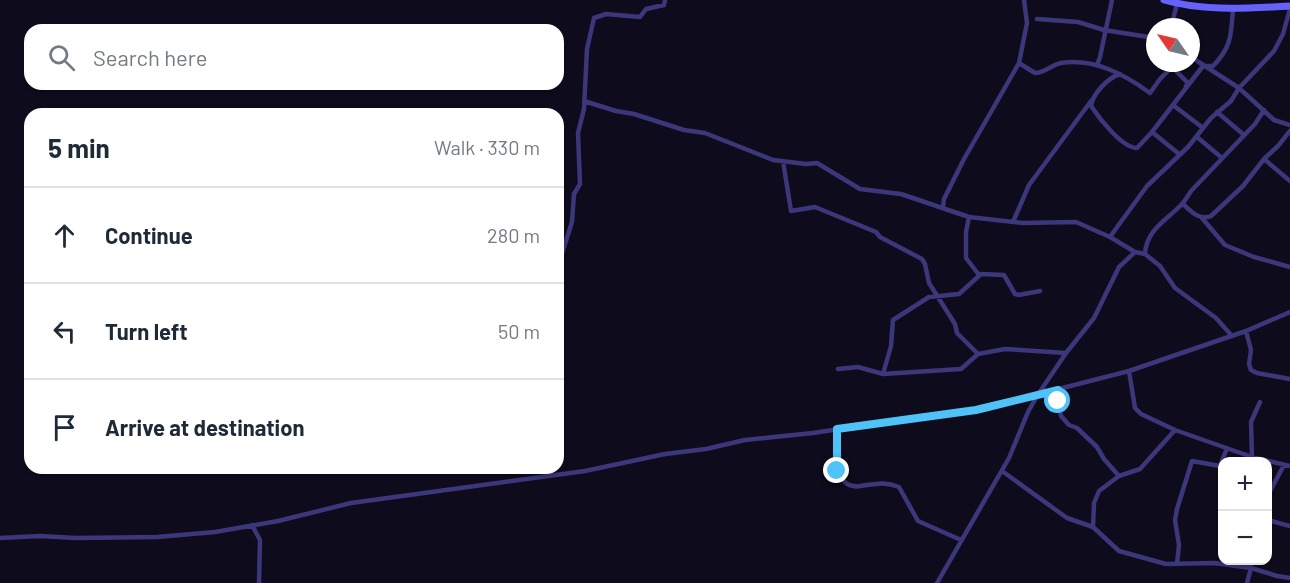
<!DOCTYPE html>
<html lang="en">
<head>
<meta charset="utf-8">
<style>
	:root { --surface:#fff; --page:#f6f6f7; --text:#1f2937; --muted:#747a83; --line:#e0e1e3 }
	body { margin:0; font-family:Barlow,sans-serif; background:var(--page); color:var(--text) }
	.controls { position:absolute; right:18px; bottom:18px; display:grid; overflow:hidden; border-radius:12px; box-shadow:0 2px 4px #0004 }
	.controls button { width:54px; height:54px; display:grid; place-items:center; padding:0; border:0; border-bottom:2px solid var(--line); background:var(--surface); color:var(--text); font:30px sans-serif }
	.compass { position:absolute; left:1146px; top:18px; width:54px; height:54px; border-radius:50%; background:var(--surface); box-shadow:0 2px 4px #0004; rotate:304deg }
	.stop { position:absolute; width:18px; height:18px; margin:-14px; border:4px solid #4fc3f7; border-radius:50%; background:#fff }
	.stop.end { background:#4fc3f7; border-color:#fff; box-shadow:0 2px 6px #0008 }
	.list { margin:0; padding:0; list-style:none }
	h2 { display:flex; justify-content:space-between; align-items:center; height:78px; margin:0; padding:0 24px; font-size:26px }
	h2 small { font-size:20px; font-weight:400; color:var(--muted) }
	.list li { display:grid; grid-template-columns:39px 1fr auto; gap:18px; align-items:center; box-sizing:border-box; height:96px; padding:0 24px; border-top:2px solid var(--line) }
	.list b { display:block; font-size:22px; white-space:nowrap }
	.list em { font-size:20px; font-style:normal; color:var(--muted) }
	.icon { flex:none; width:33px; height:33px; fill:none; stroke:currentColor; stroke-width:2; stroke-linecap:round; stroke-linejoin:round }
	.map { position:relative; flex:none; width:1290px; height:583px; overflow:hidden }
	.search { position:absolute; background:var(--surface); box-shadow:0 2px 4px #0004; left:24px; top:24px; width:540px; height:66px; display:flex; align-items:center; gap:15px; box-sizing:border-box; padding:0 21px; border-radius:18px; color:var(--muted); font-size:22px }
	.panel { position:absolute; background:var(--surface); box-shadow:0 2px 4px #0004; left:24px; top:108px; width:540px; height:366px; border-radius:18px }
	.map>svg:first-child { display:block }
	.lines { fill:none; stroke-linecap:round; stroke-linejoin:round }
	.street { stroke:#3b377a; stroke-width:4.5 }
	.secondary { stroke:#6761fb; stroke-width:7 }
	.route { stroke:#4fc3f7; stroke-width:8 }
</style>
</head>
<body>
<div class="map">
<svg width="1290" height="583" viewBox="0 0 1290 583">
	<rect width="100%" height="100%" fill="#0e0b1c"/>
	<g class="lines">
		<path class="street" d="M 1037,19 L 1078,22 L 1104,30 L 1155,38
			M 1171,27 L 1177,4
			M 1191,57 L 1239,88 L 1274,120 L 1290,125
			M 1019,63 L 1035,73 C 1045,73 1051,65 1061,63 C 1094,58 1124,74 1150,93 L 1160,79 L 1172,67 L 1188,83 L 1186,86
			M 1097,65 L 1100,57 L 1112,0
			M 1120,74 C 1108,78 1093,93 1091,106 C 1099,118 1122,148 1137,148 L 1152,132 L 1203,66 L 1213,66 C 1232,47 1231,34 1233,9
			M 584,101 L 616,111 L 634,114 L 684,130 L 705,133 L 773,160 L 806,164 L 817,163 L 860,189 L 901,194 L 969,217 L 1023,223 L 1076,222 L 1110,237
			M 1173,105 L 1203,128
			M 1217,112 L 1244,135
			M 1152,132 L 1179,154
			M 1197,137 L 1222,158
			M 1264,159 L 1290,181
			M 783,161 L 791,211 L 815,207 L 876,232 L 880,237 L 922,259 L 925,264 L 929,283 L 955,324 L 957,333 L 978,354
			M 1183,204 C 1191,211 1199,221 1211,216 L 1243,186 L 1264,159 L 1278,146 L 1290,131
			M 943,208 L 944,199 L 964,159 L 1019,63 L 1027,23 L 1024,0
			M 969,217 L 966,232 L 966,258 L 979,275
			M 1201,217 L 1225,245 L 1254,257 L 1290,267
			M 1013,222 L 1029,185 L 1091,101
			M 1135,252 L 1110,237 L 1115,230 L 1147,186 L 1188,147 L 1211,118 L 1231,101 L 1239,88 L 1274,51 L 1283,34 L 1290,9
			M 1145,254 L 1160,266 L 1175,288 L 1216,318 L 1232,336
			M 558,266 L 572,222 L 574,194 L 580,184 L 578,133 L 584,109 L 587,49 L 594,18 L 606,14 L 640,17 L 646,9 L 664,5 L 665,0
			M 1246,331 L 1251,350 L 1249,364 L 1251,370 L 1257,373 L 1290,379
			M 838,369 L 858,367 L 883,374 L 961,369 L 978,354 L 1005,349 L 1066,353
			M 1129,371 L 1135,408 L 1141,414 L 1175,430 L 1252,457 L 1290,466
			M 883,374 L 891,346 L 893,320 L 929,297 L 959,294 L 981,274 L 1004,275 L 1015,294 L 1019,295 L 1040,291
			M 1058,390 L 1058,401 L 1061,416 L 1069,425 L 1077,428 L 1097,447 L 1104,459 L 1119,476
			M 837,429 C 837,448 831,491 861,486 C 875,484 885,481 899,487 L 918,521 L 961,540
			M 1252,457 L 1251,422 L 1260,402
			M 1002,471 L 1067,518 L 1093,527 L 1119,551 L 1166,564 L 1214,563 L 1251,568 L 1277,576 L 1290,578
			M 1268,495 L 1284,465
			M 1268,520 L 1290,526
			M 252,525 L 260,540 L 259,583
			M 1093,527 L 1094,503 L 1099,491 L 1119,476 L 1140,469 L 1175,430
			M 0,538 L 40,536 L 76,538 L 157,537 L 215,532 L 278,521 L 351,503 L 585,471 L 665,454 L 706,449 L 745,440 L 813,433 L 918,417 L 976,410 L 1129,371 L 1246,331 L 1290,312
			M 1177,564 L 1179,545 L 1175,520 L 1177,509 L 1192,461 L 1220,466 L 1227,448
			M 937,583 L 1009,458 L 1028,412 L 1037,396 L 1066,353 L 1094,318 L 1119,267 L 1135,252 L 1145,254 C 1146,231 1165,221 1179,207 C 1184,203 1187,197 1191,191 L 1255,124 L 1264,110
			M 1247,583 L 1251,568 L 1250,560"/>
		<path class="secondary" d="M 1164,0 C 1205,12 1248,8 1290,6"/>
	</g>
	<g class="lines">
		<path class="route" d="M 837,471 L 837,429 L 976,410 L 1058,390 L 1058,401"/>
	</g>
</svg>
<div class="controls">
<button>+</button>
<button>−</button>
</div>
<svg class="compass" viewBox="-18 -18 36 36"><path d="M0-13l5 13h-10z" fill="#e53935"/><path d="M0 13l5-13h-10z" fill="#747a83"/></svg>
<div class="stop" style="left:1058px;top:401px"></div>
<div class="stop end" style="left:837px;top:471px"></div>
<div class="search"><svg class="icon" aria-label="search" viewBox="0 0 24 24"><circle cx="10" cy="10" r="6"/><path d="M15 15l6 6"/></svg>Search here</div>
<section class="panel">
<h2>5 min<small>Walk · 330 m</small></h2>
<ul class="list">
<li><svg class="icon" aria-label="ahead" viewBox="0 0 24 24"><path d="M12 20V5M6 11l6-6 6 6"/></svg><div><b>Continue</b></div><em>280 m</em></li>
<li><svg class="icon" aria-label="left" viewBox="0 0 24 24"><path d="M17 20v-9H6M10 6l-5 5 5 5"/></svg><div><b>Turn left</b></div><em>50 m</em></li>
<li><svg class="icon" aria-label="arrive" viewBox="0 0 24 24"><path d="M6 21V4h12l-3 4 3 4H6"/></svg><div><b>Arrive at destination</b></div></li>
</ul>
</section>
</div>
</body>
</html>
